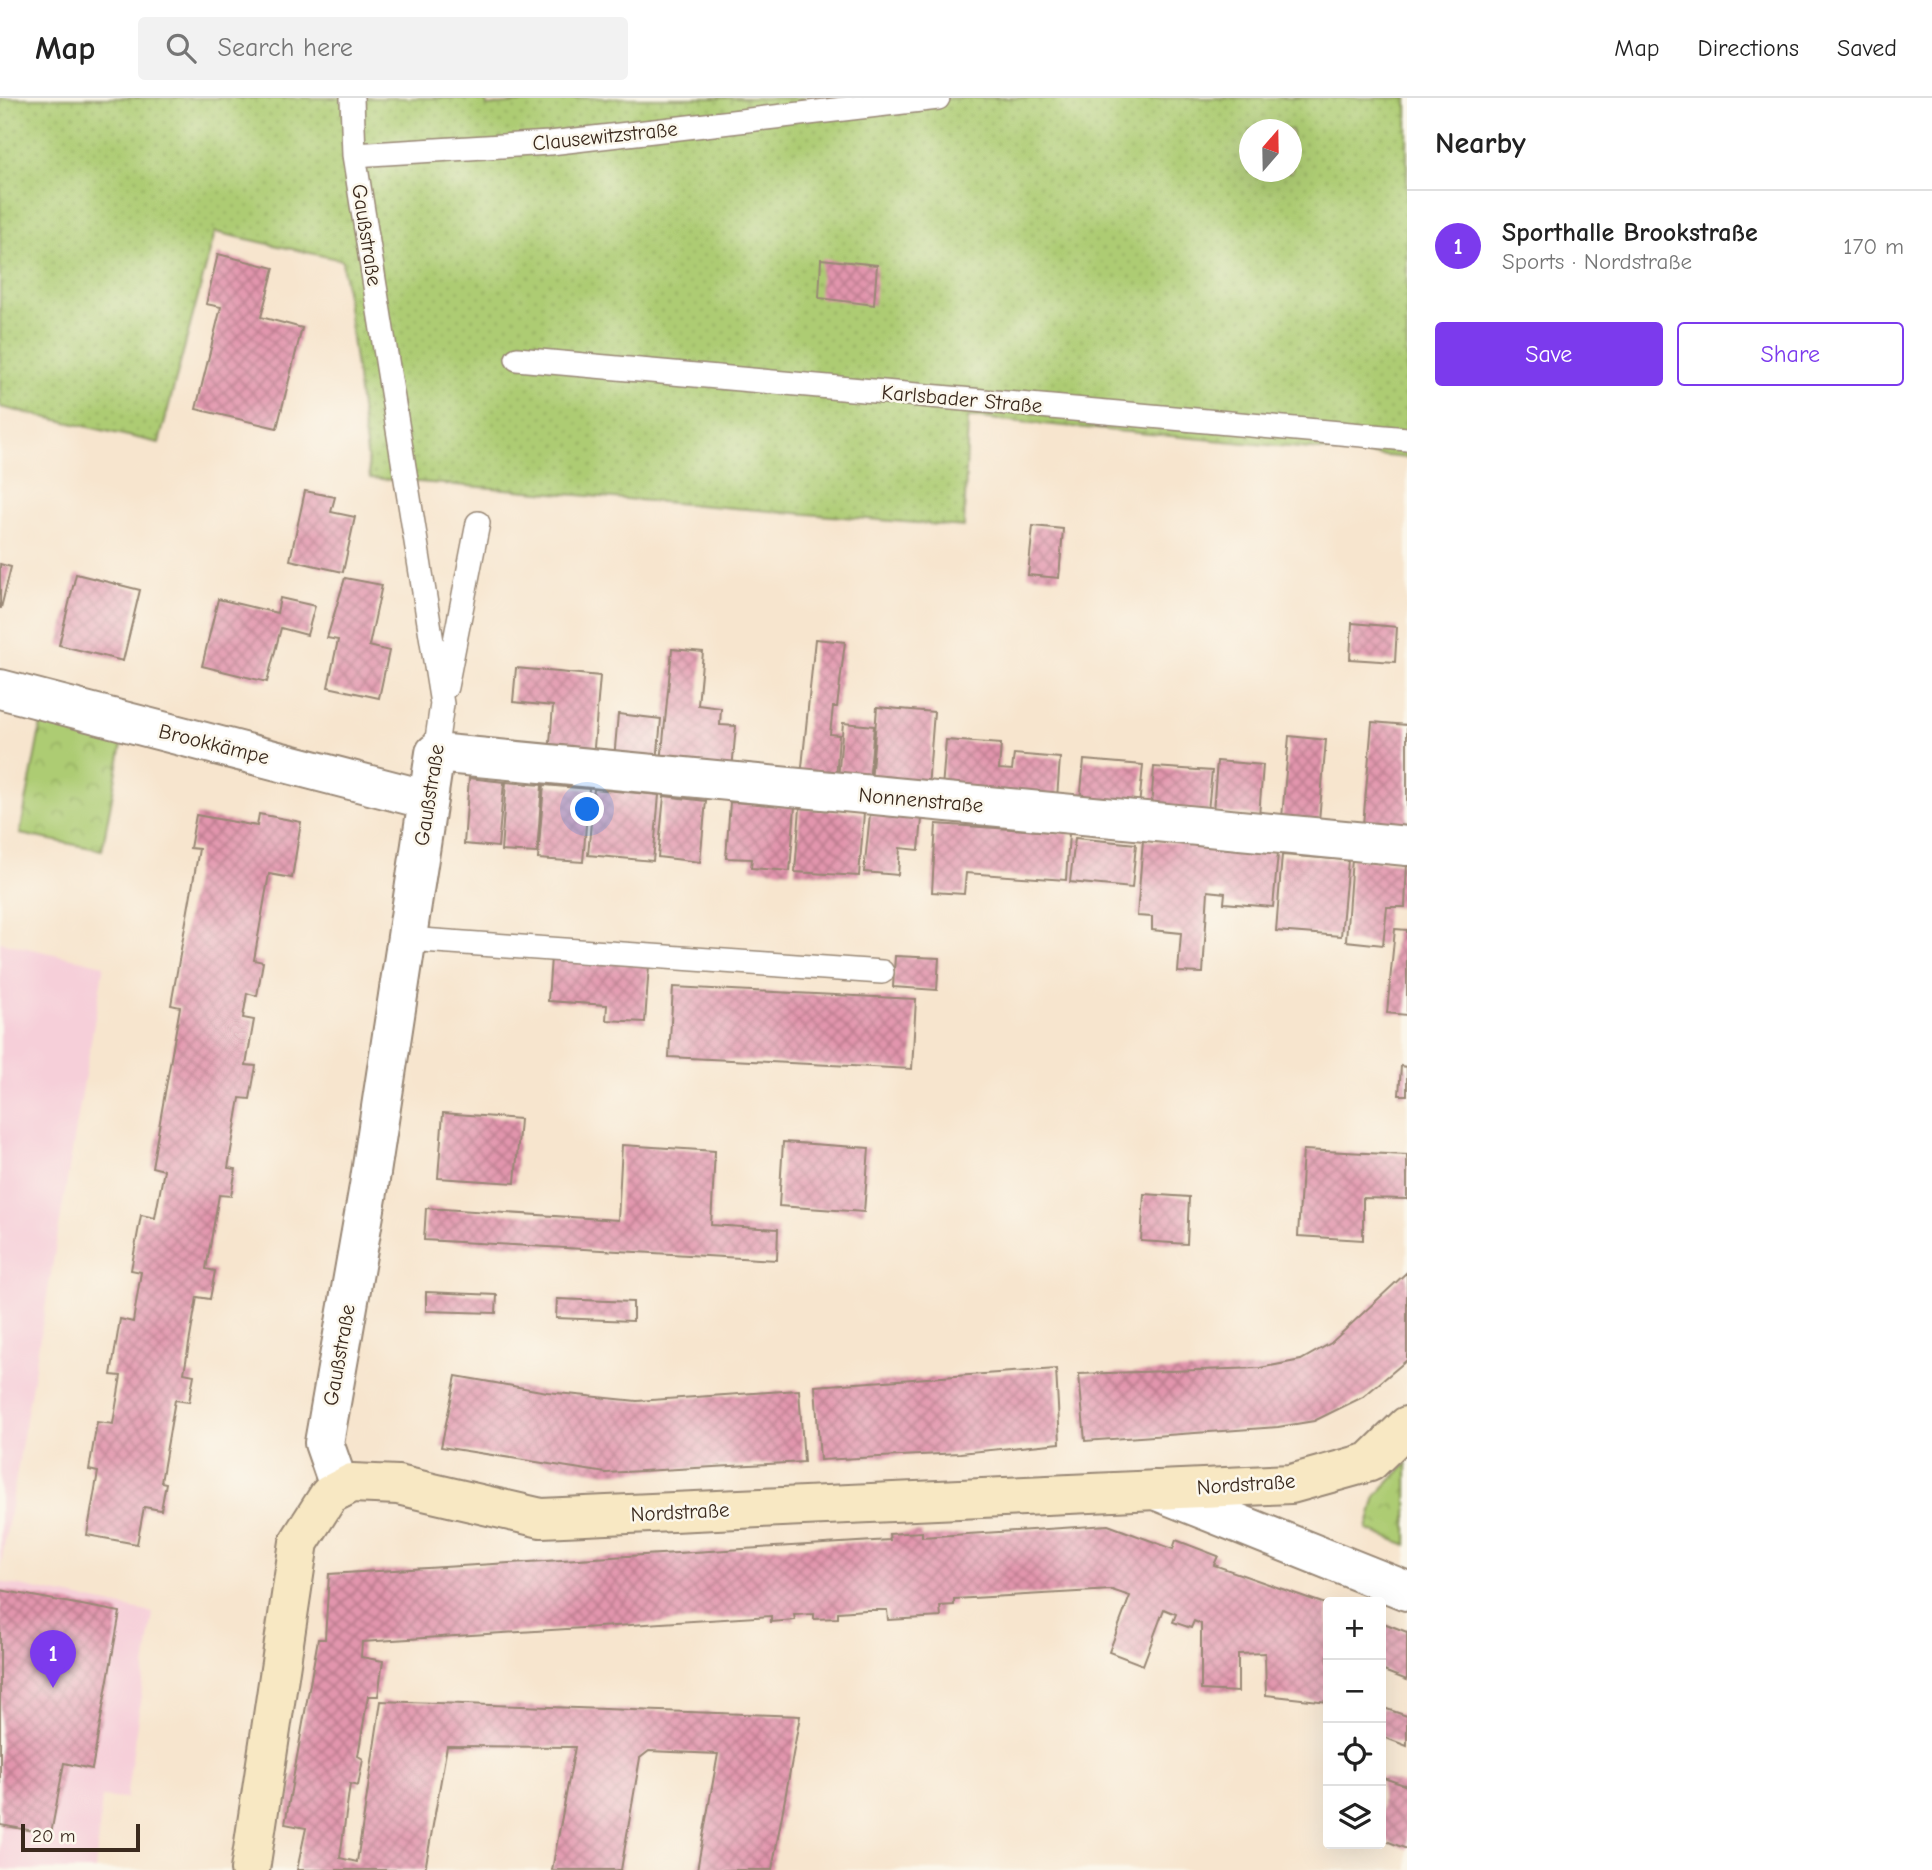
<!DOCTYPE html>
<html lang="en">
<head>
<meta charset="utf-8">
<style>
	:root { --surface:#fff; --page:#f2f2f2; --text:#222; --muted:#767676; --line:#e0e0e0; --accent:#7c3aed }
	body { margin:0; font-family:"Comic Neue",sans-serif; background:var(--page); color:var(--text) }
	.controls { position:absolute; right:21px; bottom:21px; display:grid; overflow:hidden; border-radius:7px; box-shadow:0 7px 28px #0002 }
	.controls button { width:63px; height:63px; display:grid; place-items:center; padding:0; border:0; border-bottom:2px solid var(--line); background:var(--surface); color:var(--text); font:35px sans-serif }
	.compass { position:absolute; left:1239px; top:21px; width:63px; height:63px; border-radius:50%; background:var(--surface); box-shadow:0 7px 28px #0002; rotate:20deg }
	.scale { position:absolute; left:21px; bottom:18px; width:119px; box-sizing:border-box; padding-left:7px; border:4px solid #3b2a1e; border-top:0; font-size:19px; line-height:24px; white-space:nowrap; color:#3b2a1e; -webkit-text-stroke:5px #fbf7ec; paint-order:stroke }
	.you { position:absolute; left:588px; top:712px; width:24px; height:24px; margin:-18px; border:5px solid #fff; border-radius:50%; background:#1a73e8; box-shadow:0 0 0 10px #1a73e833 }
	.badge { display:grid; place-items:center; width:46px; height:46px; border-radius:50%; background:var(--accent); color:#fff; font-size:23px; font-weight:700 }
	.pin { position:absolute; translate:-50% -58px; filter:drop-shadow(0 2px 4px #0008) }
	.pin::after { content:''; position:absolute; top:37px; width:24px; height:21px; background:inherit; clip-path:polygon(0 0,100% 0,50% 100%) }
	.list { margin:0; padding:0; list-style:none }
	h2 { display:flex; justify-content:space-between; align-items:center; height:91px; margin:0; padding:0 28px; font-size:30px }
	h2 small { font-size:23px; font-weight:400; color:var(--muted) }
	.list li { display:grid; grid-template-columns:46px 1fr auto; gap:21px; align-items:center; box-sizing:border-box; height:112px; padding:0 28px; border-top:2px solid var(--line) }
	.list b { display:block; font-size:26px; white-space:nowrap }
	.list p { margin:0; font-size:23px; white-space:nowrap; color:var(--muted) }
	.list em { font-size:23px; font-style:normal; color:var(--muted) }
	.actions { display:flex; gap:14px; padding:21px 28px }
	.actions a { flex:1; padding:16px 0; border:2px solid var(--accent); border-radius:7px; text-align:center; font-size:24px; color:var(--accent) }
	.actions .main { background:var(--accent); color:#fff }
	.icon { flex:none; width:38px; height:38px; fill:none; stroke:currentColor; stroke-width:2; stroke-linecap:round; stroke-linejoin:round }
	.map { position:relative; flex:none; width:1407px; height:1772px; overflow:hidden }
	header { display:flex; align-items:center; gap:42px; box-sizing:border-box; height:98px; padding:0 35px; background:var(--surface); border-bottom:2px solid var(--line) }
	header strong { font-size:33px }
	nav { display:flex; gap:38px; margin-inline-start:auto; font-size:24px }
	.search { width:490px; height:63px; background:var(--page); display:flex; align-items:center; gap:18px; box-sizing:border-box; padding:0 24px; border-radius:7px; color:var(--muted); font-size:26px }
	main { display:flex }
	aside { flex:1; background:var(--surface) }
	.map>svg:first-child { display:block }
	.built { fill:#f6cfd9 }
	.park { fill:url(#park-crowns); stroke:#747b48; stroke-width:2 }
	.garden { fill:url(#garden-dots); stroke:#747b48; stroke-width:2; fill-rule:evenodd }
	.building { fill:url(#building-cross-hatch) }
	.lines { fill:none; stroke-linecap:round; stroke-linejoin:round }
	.lane-casing { stroke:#998876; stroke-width:26 }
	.street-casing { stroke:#998876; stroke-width:42 }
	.secondary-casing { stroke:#998876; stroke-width:42 }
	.lane { stroke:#fff; stroke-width:23 }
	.street { stroke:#fff; stroke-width:38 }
	.secondary { stroke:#f8e8c3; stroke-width:38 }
	.labels { text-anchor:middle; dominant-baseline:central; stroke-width:5; stroke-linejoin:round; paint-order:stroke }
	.street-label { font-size:21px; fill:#3b2a1e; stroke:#fbf7ec }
</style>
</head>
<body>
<header>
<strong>Map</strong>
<div class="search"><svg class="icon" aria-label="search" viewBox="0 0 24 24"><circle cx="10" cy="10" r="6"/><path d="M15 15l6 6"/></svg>Search here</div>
<nav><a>Map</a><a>Directions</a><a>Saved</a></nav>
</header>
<main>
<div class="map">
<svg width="1407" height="1772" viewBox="0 0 1407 1772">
	<defs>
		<pattern id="park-crowns" width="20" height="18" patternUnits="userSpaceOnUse" patternTransform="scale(1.75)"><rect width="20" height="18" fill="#adcc73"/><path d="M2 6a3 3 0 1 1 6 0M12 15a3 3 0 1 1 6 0" fill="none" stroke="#96af63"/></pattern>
		<pattern id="garden-dots" width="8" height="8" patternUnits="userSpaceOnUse" patternTransform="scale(1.75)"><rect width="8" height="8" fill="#adcc73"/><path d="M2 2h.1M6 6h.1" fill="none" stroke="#96af63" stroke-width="1.8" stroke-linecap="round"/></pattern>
		<pattern id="building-cross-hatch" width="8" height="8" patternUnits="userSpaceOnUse" patternTransform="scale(1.75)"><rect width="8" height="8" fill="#e295ad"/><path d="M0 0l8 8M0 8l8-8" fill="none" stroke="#b87a8c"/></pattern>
	</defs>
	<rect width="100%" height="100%" fill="#fbf7ec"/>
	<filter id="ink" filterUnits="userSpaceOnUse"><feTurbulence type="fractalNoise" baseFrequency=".0143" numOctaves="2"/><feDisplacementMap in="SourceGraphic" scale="14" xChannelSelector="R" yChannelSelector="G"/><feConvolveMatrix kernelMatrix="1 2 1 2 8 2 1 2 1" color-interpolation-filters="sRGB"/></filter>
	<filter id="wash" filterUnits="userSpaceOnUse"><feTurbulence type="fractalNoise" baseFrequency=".00686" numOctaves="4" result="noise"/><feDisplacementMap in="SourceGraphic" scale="28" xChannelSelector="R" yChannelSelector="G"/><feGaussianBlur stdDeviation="1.57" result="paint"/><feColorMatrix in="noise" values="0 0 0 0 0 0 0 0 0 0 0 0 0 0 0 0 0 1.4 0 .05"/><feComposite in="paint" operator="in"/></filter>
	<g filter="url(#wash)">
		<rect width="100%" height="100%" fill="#f7e5ce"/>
		<path class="built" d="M 0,844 L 104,867 L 0,1472 Z
			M 0,1484 L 153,1515 L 126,1701 L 102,1699 L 95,1772 L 0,1772 Z"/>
		<path class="park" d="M 41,626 L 123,641 L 102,752 L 20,736 Z
			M 1407,1365 L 1407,1447 L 1367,1432 L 1376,1398 Z"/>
		<path class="garden" d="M 0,0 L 485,0 L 487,8 L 567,0 L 1407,0 L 1407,360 L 968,319 L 964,429 L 370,380 L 342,162 L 215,134 L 159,345 L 0,309 ZM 1250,32 L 1292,32 L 1292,74 L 1250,74 Z"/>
		<g id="blocks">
			<path class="building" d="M 218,156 L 274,170 L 261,219 L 302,230 L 277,330 L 196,311 L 221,209 L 206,206 Z
				M 821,161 L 877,167 L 874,207 L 819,200 Z
				M 305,393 L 335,399 L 331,414 L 355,419 L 343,474 L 290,462 Z
				M 1033,428 L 1063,431 L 1059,480 L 1028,477 Z
				M 0,466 L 11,469 L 1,510 L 0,510 Z
				M 76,476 L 140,492 L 123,563 L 59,547 Z
				M 345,480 L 382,487 L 369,548 L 389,553 L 379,600 L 328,589 L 338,542 L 327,540 Z
				M 280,500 L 315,508 L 307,537 L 281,530 L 267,584 L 202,568 L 218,501 L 277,515 Z
				M 1352,525 L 1397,529 L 1395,564 L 1350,561 Z
				M 815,541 L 845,544 L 837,609 L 833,609 L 830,636 L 839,637 L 836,682 L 801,679 Z
				M 672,551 L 703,554 L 698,607 L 721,610 L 720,627 L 736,628 L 732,672 L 661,665 Z
				M 516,570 L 600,578 L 593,661 L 549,657 L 553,608 L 513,604 Z
				M 877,609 L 934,614 L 928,690 L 871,685 Z
				M 618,616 L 661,621 L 657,664 L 614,661 Z
				M 1372,624 L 1407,627 L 1407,731 L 1363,727 Z
				M 843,625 L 874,628 L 869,684 L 838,681 Z
				M 1289,638 L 1326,642 L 1319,723 L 1282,720 Z
				M 946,642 L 1001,646 L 999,671 L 1012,672 L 1014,656 L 1060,660 L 1057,700 L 942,690 Z
				M 1084,662 L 1143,667 L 1139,709 L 1080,704 Z
				M 1217,663 L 1263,667 L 1259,718 L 1213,714 Z
				M 1154,669 L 1212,673 L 1208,713 L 1151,709 Z
				M 469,680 L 504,684 L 498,749 L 464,746 Z
				M 506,684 L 542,687 L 537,755 L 501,753 Z
				M 544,687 L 589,691 L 583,764 L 538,761 Z
				M 594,691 L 659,697 L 653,763 L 588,757 Z
				M 664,698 L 706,703 L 700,764 L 658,759 Z
				M 730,704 L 795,708 L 790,773 L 751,770 L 752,761 L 726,760 Z
				M 800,710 L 864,715 L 859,778 L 795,774 Z
				M 259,716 L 301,724 L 292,780 L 269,776 L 254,862 L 263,864 L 257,898 L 247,895 L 243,920 L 254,922 L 246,967 L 256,968 L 250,1001 L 240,1000 L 228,1070 L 236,1071 L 231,1098 L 219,1097 L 206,1171 L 215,1173 L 210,1201 L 197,1199 L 184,1275 L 194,1277 L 189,1304 L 175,1302 L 161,1384 L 166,1385 L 161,1412 L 144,1409 L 137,1446 L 87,1437 L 98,1374 L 89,1372 L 97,1324 L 113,1326 L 121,1278 L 111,1277 L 120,1221 L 133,1224 L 141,1174 L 131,1172 L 141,1117 L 155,1120 L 164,1072 L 152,1069 L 180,909 L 171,907 L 199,751 L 190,750 L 196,717 L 257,728 Z
				M 870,716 L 922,721 L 919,752 L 900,750 L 898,777 L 864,774 Z
				M 936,726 L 1069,735 L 1066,782 L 966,775 L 964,796 L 932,794 Z
				M 1075,740 L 1136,746 L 1132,790 L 1070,784 Z
				M 1143,742 L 1278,755 L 1273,809 L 1224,805 L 1225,795 L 1208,793 L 1203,875 L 1178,874 L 1181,835 L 1152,832 L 1152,819 L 1137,818 Z
				M 1282,757 L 1348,762 L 1341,838 L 1276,833 Z
				M 1352,760 L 1407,765 L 1405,809 L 1387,809 L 1383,847 L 1346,843 Z
				M 1395,831 L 1407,832 L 1407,917 L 1387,915 Z
				M 895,858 L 939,860 L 937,892 L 893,889 Z
				M 551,859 L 649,867 L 645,924 L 606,922 L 607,907 L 548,903 Z
				M 673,889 L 916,901 L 912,971 L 669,959 Z
				M 1401,968 L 1407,969 L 1407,997 L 1399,997 Z
				M 443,1015 L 520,1021 L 515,1085 L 438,1080 Z
				M 783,1044 L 869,1050 L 864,1114 L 779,1108 Z
				M 622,1047 L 715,1053 L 711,1127 L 778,1131 L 777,1162 L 424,1142 L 426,1110 L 618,1122 Z
				M 1303,1052 L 1407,1057 L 1407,1101 L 1363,1100 L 1363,1142 L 1298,1138 Z
				M 1144,1096 L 1189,1099 L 1187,1146 L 1141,1143 Z
				M 1407,1174 L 1407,1262 L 1363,1299 L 1314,1323 L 1278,1329 L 1085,1343 L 1079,1276 L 1260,1270 L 1301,1262 L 1331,1245 Z
				M 426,1194 L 497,1197 L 496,1215 L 426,1213 Z
				M 557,1201 L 633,1204 L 633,1223 L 556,1220 Z
				M 1056,1271 L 1060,1345 L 960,1355 L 820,1362 L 815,1288 Z
				M 456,1278 L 547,1294 L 637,1303 L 799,1292 L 804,1364 L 606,1375 L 441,1349 Z
				M 1108,1427 L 1173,1451 L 1176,1442 L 1218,1458 L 1214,1467 L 1328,1507 L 1328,1604 L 1266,1597 L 1265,1555 L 1238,1556 L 1238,1594 L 1201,1592 L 1201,1526 L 1194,1523 L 1191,1530 L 1173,1524 L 1176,1516 L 1164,1511 L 1143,1567 L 1109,1554 L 1130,1498 L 1112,1492 L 954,1501 L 954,1507 L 940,1508 L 941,1519 L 888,1522 L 887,1512 L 866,1512 L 838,1514 L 838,1520 L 814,1521 L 814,1516 L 794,1517 L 795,1522 L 771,1524 L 771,1518 L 362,1544 L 361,1559 L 383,1563 L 378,1598 L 368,1598 L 358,1658 L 363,1661 L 358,1688 L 350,1686 L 340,1760 L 357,1764 L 381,1603 L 800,1618 L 772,1772 L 697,1772 L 718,1656 L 649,1653 L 640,1660 L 621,1772 L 552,1772 L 575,1649 L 447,1648 L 425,1772 L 297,1772 L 306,1730 L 285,1726 L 318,1541 L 325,1541 L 329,1476 L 890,1442 L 889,1436 L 922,1434 L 922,1439 Z
				M 0,1492 L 120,1514 L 92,1671 L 64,1665 L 51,1736 L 0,1727 Z
				M 1381,1524 L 1407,1534 L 1407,1582 L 1381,1572 Z
				M 1381,1609 L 1407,1618 L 1407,1648 L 1381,1638 Z
				M 1381,1679 L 1407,1688 L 1407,1751 L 1381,1741 Z"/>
		</g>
	</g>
	<g filter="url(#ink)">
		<use href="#blocks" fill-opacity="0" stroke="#998876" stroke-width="2"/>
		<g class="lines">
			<g class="lane-casing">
				<path id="lane" d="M 352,0 L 354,57 L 442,606 L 435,655
					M 354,57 L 550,45 L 938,0
					M 517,261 L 1407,341
					M 446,589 L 478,425
					M 407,841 L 882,874"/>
			</g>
			<g class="street-casing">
				<path id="street" d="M 0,591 L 428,702
					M 340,1391 L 324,1345 L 369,1088 L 435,655 L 1407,748
					M 1155,1392 L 1407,1493"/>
			</g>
			<g class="secondary-casing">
				<path id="secondary" d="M 250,1772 L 299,1444 L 329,1397 L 352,1385 L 398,1387 L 541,1420 L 1291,1386 L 1370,1364 L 1407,1328"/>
			</g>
			<use href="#lane" class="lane"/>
			<use href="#street" class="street"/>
			<use href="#secondary" class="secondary"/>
		</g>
	</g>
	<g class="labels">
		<g class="street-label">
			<text transform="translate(605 38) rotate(-6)">Clausewitzstraße</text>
			<text transform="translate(367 137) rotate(81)">Gaußstraße</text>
			<text transform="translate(962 301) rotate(5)">Karlsbader Straße</text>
			<text transform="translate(214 646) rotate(14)">Brookkämpe</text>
			<text transform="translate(429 697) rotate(-81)">Gaußstraße</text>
			<text transform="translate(921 702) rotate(5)">Nonnenstraße</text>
			<text transform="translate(339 1257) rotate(-80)">Gaußstraße</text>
			<text transform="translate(1246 1386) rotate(-4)">Nordstraße</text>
			<text transform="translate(680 1414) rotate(-3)">Nordstraße</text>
		</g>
	</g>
</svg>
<div class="controls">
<button>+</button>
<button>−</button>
<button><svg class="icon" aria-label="locate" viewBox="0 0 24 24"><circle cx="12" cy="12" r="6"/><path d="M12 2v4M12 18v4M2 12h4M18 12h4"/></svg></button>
<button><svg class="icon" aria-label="layers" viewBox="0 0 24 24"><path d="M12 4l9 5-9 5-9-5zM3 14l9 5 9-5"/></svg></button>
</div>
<svg class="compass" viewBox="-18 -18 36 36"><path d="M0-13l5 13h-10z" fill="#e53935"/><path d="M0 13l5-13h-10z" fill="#767676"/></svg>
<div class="scale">20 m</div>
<div class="you"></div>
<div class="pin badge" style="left:53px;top:1590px">1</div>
</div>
<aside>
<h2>Nearby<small></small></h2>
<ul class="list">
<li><span class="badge">1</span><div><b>Sporthalle Brookstraße</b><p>Sports · Nordstraße</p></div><em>170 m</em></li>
</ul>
<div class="actions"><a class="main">Save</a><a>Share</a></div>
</aside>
</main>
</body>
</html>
